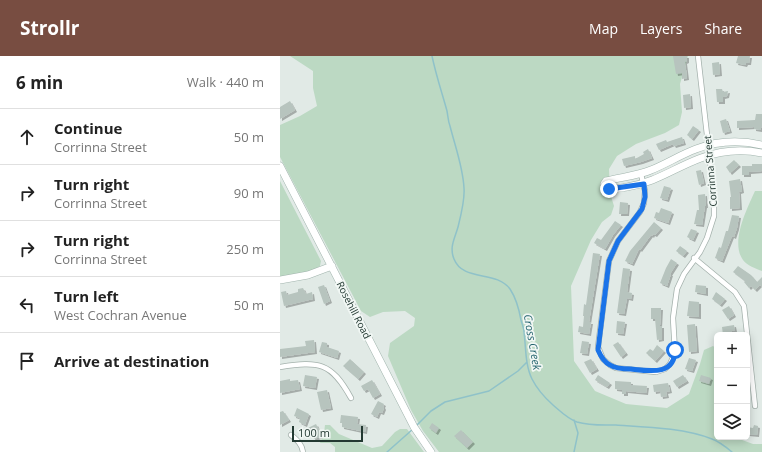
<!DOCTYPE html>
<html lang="en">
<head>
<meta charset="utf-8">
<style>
	:root { --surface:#fff; --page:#f2f2f2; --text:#222; --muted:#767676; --line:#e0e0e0; --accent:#784d41 }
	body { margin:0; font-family:"Open Sans",sans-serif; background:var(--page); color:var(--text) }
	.controls { position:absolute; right:12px; bottom:12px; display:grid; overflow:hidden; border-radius:6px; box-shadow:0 2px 10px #0003 }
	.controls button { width:36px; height:36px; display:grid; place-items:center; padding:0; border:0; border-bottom:1px solid var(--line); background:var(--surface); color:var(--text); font:20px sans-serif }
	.scale { position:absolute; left:12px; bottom:10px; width:71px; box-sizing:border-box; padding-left:4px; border:2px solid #233932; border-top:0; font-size:11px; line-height:14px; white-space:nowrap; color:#233932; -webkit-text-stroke:3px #f1f7f4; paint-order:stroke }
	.stop { position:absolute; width:12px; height:12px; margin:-9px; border:3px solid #1a73e8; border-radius:50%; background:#fff }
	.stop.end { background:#1a73e8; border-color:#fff; box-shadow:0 1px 4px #0008 }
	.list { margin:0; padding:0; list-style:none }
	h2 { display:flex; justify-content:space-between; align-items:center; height:52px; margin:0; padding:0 16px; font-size:17px }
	h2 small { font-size:13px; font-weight:400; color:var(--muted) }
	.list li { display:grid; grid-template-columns:26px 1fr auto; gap:12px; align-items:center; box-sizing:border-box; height:56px; padding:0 16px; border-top:1px solid var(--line) }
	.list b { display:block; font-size:15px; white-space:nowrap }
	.list p { margin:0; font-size:13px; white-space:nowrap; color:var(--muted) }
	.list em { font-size:13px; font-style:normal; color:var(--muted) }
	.icon { flex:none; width:22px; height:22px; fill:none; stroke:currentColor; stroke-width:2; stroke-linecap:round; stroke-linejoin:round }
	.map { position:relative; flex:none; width:482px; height:396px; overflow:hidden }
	header { display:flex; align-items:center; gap:24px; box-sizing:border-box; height:56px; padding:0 20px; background:var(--accent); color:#fff }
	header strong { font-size:19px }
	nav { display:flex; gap:22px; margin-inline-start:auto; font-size:14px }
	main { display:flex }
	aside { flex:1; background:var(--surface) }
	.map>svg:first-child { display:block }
	.green { fill:#bcd9c3 }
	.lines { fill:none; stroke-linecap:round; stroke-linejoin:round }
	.stream { stroke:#8fc2c9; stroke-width:1.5 }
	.building { fill:#b7c4be; filter:url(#shadow) }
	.street-casing { stroke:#a4b1ac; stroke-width:6 }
	.secondary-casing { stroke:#a1b4ad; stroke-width:8 }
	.street { stroke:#fff; stroke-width:4.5 }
	.secondary { stroke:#fff; stroke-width:7 }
	.route { stroke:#1a73e8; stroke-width:5 }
	.labels { text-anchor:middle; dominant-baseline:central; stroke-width:3.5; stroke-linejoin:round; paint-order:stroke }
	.street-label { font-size:10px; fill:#233932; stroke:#f1f7f4 }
	.water-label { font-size:11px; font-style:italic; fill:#24646e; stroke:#f1f7f4 }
</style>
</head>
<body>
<header>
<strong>Strollr</strong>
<nav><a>Map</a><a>Layers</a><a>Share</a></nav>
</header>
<main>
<aside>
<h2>6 min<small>Walk · 440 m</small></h2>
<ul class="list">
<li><svg class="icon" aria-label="ahead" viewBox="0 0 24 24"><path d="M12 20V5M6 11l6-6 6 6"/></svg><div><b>Continue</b><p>Corrinna Street</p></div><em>50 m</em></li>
<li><svg class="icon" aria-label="right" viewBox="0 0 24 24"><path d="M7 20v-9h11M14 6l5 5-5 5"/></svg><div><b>Turn right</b><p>Corrinna Street</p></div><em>90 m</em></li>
<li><svg class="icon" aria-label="right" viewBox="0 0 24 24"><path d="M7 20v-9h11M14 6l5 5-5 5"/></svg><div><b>Turn right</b><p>Corrinna Street</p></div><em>250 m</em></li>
<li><svg class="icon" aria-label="left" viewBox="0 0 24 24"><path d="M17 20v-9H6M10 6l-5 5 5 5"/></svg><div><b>Turn left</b><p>West Cochran Avenue</p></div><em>50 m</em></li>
<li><svg class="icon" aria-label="arrive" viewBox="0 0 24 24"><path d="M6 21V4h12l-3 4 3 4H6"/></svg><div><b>Arrive at destination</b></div></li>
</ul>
</aside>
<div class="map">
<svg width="482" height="396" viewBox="0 0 482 396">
	<defs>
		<filter id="shadow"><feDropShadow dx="2" dy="2" stdDeviation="0" flood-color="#0004"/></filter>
	</defs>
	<rect width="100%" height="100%" fill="#e1eae6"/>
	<path class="green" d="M 10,0 L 408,0 L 400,28 L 402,56 L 399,69 L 385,77 L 356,88 L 337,100 L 329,113 L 330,137 L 334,150 L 331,159 L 322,166 L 311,184 L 291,230 L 294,305 L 315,335 L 346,348 L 387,352 L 409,338 L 420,308 L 424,294 L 433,290 L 437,293 L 437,381 L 454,381 L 473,388 L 482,388 L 482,396 L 159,396 L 143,375 L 131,354 L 108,300 L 110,287 L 134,270 L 135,262 L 125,255 L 103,256 L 90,261 L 81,255 L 0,101 L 0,69 L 20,60 L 37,50 L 33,32 L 33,15 Z
		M 0,125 L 41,205 L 40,210 L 31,215 L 0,221 Z
		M 475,135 L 482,135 L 482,215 C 477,213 466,209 463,204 C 450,186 467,153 475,135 Z
		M 45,369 L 50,369 L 59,378 L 92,392 L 102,390 L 115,376 L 120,373 L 127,373 L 144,396 L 55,396 L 55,391 L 50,387 L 40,387 L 44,377 Z"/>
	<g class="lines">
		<path class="stream" d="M 152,0 C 156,19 162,37 167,55 C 168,60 168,65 170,70 C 175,90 183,111 184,132 C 185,144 181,159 178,171 C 175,182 169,191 174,203 C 183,226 216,214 230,233 C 236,242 239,253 241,264 C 242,268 244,272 244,276 C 246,291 245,309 252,323 C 257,333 264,341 273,349 C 280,355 288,363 297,366 C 310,370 323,369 336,369 C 367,371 404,372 432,383 C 440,386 446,391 452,396
			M 137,369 L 151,355 L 165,346 L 209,335 L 238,315 L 247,306
			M 107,396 L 133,373
			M 294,396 L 298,377 L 294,364"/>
	</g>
	<path class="building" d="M 393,0 L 407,0 L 407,5 L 405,6 L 407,22 L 402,23 L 402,17 L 396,18 Z
		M 458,0 L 470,0 L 469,7 L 466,7 L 465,9 L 456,7 Z
		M 439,6 L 440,18 L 433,19 L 432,7 Z
		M 436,33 L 442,33 L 443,36 L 448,35 L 447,40 L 443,41 L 443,46 L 437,46 Z
		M 410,38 L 411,51 L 404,52 L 403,39 Z
		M 10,45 L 15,54 L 0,63 L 0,51 Z
		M 476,58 L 482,58 L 482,70 L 480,74 L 474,73 L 474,71 L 457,72 L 457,65 L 475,64 Z
		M 446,63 L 450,75 L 443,77 L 440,65 Z
		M 413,70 L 419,74 L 412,83 L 407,79 Z
		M 402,81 L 404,87 L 394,90 L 393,88 L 379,94 L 376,88 L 386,84 L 387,86 Z
		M 368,93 L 372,102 L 361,106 L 344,110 L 342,103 L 355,100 L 355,103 L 364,98 L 363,96 Z
		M 454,104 L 459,109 L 450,117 L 446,111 Z
		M 472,108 L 482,108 L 482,115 L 469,116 L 469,119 L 462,119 L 462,110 L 472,110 Z
		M 421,114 L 424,127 L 419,129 L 416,115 Z
		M 460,123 L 462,135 L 459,136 L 460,152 L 450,153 L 450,141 L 451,141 L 449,125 Z
		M 384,130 L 391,132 L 387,144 L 380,142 Z
		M 425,138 L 426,150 L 425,150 L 422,169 L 414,168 L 417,154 L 419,154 L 418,139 Z
		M 340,146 L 348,147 L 347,158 L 339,158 Z
		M 381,152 L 392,156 L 388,167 L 374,162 L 376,156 L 379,157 Z
		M 452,159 L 459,160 L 457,172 L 454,181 L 452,180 L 442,205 L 435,202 L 439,191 L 441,192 L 446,175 L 448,175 Z
		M 335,165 L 341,169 L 333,179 L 325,193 L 314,187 L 317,182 L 321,184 Z
		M 374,166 L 381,172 L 375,179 L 373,178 L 372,180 L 371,179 L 360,194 L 359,193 L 352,208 L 345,205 L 350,195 Z
		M 411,173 L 417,175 L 413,184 L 407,181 Z
		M 400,190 L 407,195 L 403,200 L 396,195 Z
		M 313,197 L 320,198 L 309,266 L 311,266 L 309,278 L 298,276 L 299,270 L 303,271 L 304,260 L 303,260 L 304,248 L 306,249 Z
		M 391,203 L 397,207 L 390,218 L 391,218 L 387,230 L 380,227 L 386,212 Z
		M 458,210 L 471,219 L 477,226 L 482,221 L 482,231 L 480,229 L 475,234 L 471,230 L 469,232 L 464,226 L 465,225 L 453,216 Z
		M 343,212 L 350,213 L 347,236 L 352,237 L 351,243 L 347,242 L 344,258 L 337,257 Z
		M 44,229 L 50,245 L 44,248 L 38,231 Z
		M 416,229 L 426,230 L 426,238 L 415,236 Z
		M 23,232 L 26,238 L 32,236 L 33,243 L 4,250 L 1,236 L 6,235 L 7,239 L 18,236 L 18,233 Z
		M 436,236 L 445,243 L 440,249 L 432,243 Z
		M 409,245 L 419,246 L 419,261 L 407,260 Z
		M 449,250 L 454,259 L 448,263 L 442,254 Z
		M 371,252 L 381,252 L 380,270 L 382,270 L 382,283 L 377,284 L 375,263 L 371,263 Z
		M 337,265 L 345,266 L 343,278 L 336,277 Z
		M 415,268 L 417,295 L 409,296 L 407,269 Z
		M 454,269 L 455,274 L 451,275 L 452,279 L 443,279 L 442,271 Z
		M 34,284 L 35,296 L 0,301 L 0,293 L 26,290 L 25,285 Z
		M 302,285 L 309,286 L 307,298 L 300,297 Z
		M 42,286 L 47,287 L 47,291 L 59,295 L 57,302 L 39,296 Z
		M 338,286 L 346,297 L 341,301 L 333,289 Z
		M 377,289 L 384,295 L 375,305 L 366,297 L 370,293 L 373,295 Z
		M 409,302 L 416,304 L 412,315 L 405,313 Z
		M 70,303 L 84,316 L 78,323 L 63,310 Z
		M 311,303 L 317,313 L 310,317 L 304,306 Z
		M 25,319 L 37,321 L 35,332 L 23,330 Z
		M 318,319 L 330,327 L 327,331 L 315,324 Z
		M 403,319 L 407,325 L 397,331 L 393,325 Z
		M 421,319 L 431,322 L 429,328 L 419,325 Z
		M 10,323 L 10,325 L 18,324 L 20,333 L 0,337 L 0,325 Z
		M 92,324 L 100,338 L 93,342 L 88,333 L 84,335 L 81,330 Z
		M 335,325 L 351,326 L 351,329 L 367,330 L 366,337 L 346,335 L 346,338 L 342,338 L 342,334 L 335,333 Z
		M 388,327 L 390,335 L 386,336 L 387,340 L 381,341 L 380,335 L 374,336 L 373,329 Z
		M 47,334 L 51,352 L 41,354 L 37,336 Z
		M 98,345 L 104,348 L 103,350 L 104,352 L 102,357 L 99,356 L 97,361 L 91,358 Z
		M 17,352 L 29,358 L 25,369 L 19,366 L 20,362 L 14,360 Z
		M 3,355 L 9,364 L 0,369 L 0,356 Z
		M 61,359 L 78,361 L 77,368 L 86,369 L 85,376 L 62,371 L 62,367 L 60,367 Z
		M 152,367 L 159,372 L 156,377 L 149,372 Z
		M 36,368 L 42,380 L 34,383 L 28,372 Z
		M 474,369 L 478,370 L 477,379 L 467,378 L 467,371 L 473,372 Z
		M 181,374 L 193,386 L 187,392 L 174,380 Z"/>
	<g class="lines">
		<g class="street-casing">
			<path id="street" d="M 361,118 L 365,135 L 364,147 L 360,156 L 338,185 L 329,205 L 318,291 L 323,303 L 330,309 L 336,312 L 376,316 L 385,313 L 390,308 L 395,297 L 393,262 L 397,233 L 404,218 L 420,196 L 427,182 L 434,160 L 434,140 L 418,0
				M 414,202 L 455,236 L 464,250 L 475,350
				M 0,311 C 39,305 51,306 71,342
				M 11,379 C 17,384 22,388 23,396"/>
		</g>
		<g class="secondary-casing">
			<path id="secondary" d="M 482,89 C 460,84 437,85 416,93 C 400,99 386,108 371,114 C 357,120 341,121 326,125 L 324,128 L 326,132 C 333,134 340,132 347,131 C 377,126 394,112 421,102 C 440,95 462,93 482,97
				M 0,110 L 134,371 L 151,396
				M 0,224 L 28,219 L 52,210"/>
		</g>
		<use href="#street" class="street"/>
		<use href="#secondary" class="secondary"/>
	</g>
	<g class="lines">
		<path class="route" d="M 329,133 L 364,128 L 365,141 L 362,153 L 338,185 L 329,205 L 318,294 C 321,301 324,306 330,309 C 336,313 344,313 351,313 C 369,315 395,320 395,294"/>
	</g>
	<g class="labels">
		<g class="street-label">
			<text transform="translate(430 115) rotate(-95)">Corrinna Street</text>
			<text transform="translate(74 254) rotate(63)">Rosehill Road</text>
		</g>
		<g class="water-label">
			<text transform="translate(253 286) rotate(80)">Cross Creek</text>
		</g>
	</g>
</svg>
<div class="controls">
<button>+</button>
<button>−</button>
<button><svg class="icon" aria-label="layers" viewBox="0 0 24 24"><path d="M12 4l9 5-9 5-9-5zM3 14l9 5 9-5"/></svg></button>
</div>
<div class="scale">100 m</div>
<div class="stop" style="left:395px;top:294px"></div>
<div class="stop end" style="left:329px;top:133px"></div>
</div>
</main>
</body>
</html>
